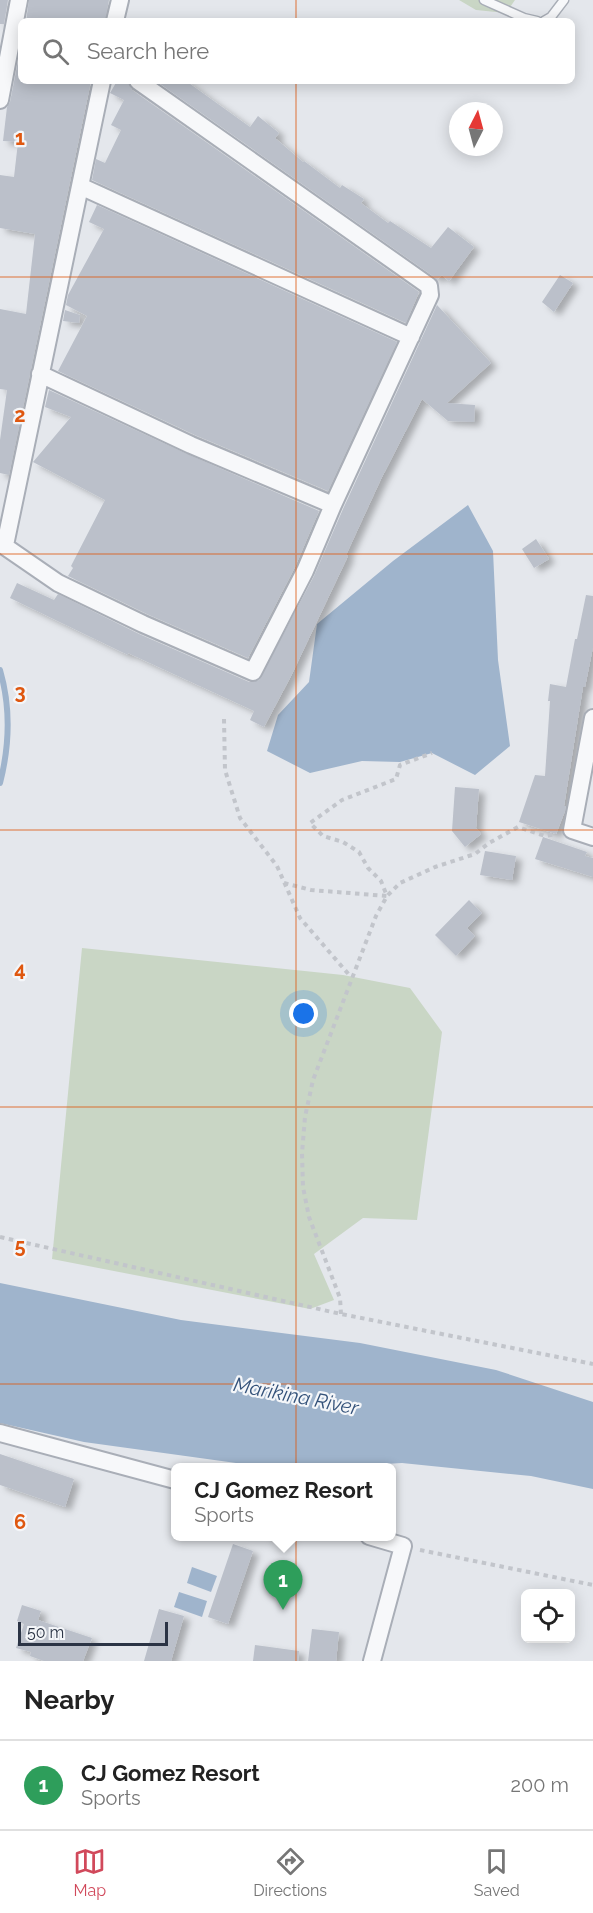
<!DOCTYPE html>
<html lang="en">
<head>
<meta charset="utf-8">
<style>
	:root { --surface:#fff; --page:#f2f2f2; --text:#222; --muted:#767676; --line:#e0e0e0; --accent:#d1495b }
	body { margin:0; font-family:Raleway,sans-serif; background:var(--page); color:var(--text) }
	.controls { position:absolute; right:18px; bottom:18px; display:grid; overflow:hidden; border-radius:9px; box-shadow:0 3px 15px #0003 }
	.controls button { width:54px; height:54px; display:grid; place-items:center; padding:0; border:0; border-bottom:2px solid var(--line); background:var(--surface); color:var(--text); font:30px sans-serif }
	.compass { position:absolute; left:449px; top:102px; width:54px; height:54px; border-radius:50%; background:var(--surface); box-shadow:0 3px 15px #0003; rotate:6deg }
	.scale { position:absolute; left:18px; bottom:15px; width:150px; box-sizing:border-box; padding-left:6px; border:3px solid #2b3445; border-top:0; font-size:16px; line-height:21px; white-space:nowrap; color:#2b3445; -webkit-text-stroke:4px #f4f6f9; paint-order:stroke }
	.you { position:absolute; left:304px; top:1014px; width:21px; height:21px; margin:-15px; border:4px solid #fff; border-radius:50%; background:#1a73e8; box-shadow:0 0 0 9px #1a73e833 }
	.badge { display:grid; place-items:center; width:39px; height:39px; border-radius:50%; background:var(--accent); color:#fff; font-size:20px; font-weight:700 }
	.pin { position:absolute; translate:-50% -50px; filter:drop-shadow(0 2px 3px #0008) }
	.pin::after { content:''; position:absolute; top:32px; width:21px; height:18px; background:inherit; clip-path:polygon(0 0,100% 0,50% 100%) }
	.popup { position:absolute; left:171px; top:1463px; width:225px; height:78px; box-sizing:border-box; display:grid; place-content:center; border-radius:9px; background:var(--surface); filter:drop-shadow(0 2px 4px #0005); font-size:20px; white-space:nowrap; color:var(--muted) }
	.popup b { font-size:22px; color:var(--text) }
	.popup::after { content:''; position:absolute; left:50%; top:100%; margin-left:-12px; border:12px solid transparent; border-top-color:var(--surface) }
	.list { margin:0; padding:0; list-style:none }
	h2 { display:flex; justify-content:space-between; align-items:center; height:78px; margin:0; padding:0 24px; font-size:26px }
	h2 small { font-size:20px; font-weight:400; color:var(--muted) }
	.list li { display:grid; grid-template-columns:39px 1fr auto; gap:18px; align-items:center; box-sizing:border-box; height:90px; padding:0 24px; border-top:2px solid var(--line) }
	.list b { display:block; font-size:22px; white-space:nowrap }
	.list p { margin:0; font-size:20px; white-space:nowrap; color:var(--muted) }
	.list em { font-size:20px; font-style:normal; color:var(--muted) }
	.icon { flex:none; width:33px; height:33px; fill:none; stroke:currentColor; stroke-width:2; stroke-linecap:round; stroke-linejoin:round }
	.map { position:relative; flex:none; width:593px; height:1661px; overflow:hidden }
	.search { position:absolute; background:var(--surface); box-shadow:0 3px 15px #0003; left:18px; right:18px; top:18px; height:66px; display:flex; align-items:center; gap:15px; box-sizing:border-box; padding:0 21px; border-radius:9px; color:var(--muted); font-size:22px }
	.sheet { height:168px; background:var(--surface) }
	nav { display:flex; justify-content:space-around; align-items:center; box-sizing:border-box; height:84px; border-top:2px solid var(--line); background:var(--surface); font-size:16px; color:var(--muted) }
	nav a { display:grid; justify-items:center; gap:3px }
	nav .on { color:var(--accent) }
	.map>svg:first-child { display:block }
	.green { fill:#c9d6c5 }
	.water { fill:#9fb4cc }
	.lines { fill:none; stroke-linecap:round; stroke-linejoin:round }
	.stream { stroke:#9fb4cc; stroke-width:6 }
	.building { fill:#bbc0ca; filter:url(#shadow) }
	.lane-casing { stroke:#a9aeb7; stroke-width:11 }
	.street-casing { stroke:#a9aeb7; stroke-width:20 }
	.path { stroke:#c2c5cb; stroke-width:4; stroke-dasharray:4.5 4.5; stroke-linecap:butt }
	.lane { stroke:#f7f8fa; stroke-width:8 }
	.street { stroke:#f7f8fa; stroke-width:16 }
	.grid { fill:none; stroke:#df570f; stroke-width:1.5; stroke-opacity:0.55 }
	.labels { text-anchor:middle; dominant-baseline:central; stroke-width:4.5; stroke-linejoin:round; paint-order:stroke }
	.water-label { font-size:20px; font-style:italic; fill:#34527a; stroke:#f4f6f9 }
	.grid-label { font-size:20px; text-anchor:middle; font-weight:bold; fill:#df570f; stroke:#f4f6f9; stroke-width:4.5; stroke-linejoin:round; paint-order:stroke }
</style>
</head>
<body>
<div class="map">
<svg width="593" height="1661" viewBox="0 0 593 1661">
	<defs>
		<filter id="shadow"><feDropShadow dx="6" dy="4" stdDeviation="3" flood-color="#0004"/></filter>
	</defs>
	<rect width="100%" height="100%" fill="#e4e7ec"/>
	<path class="green" d="M 459,0 L 515,0 L 506,13 L 476,10 Z
		M 82,948 L 343,975 L 410,988 L 442,1032 L 417,1220 L 363,1218 L 314,1254 L 334,1300 L 310,1309 L 52,1259 Z"/>
	<path class="water" d="M 468,505 L 493,551 L 498,660 L 510,746 L 475,775 L 432,753 L 400,762 L 362,761 L 310,773 L 267,751 L 278,715 L 309,682 L 317,624 L 393,561 Z
		M 0,1283 L 181,1320 L 360,1343 L 496,1370 L 593,1402 L 593,1489 L 531,1476 L 402,1463 L 329,1467 L 266,1467 L 84,1442 L 0,1423 Z
		M 192,1567 L 217,1576 L 211,1592 L 187,1583 Z
		M 179,1592 L 207,1601 L 202,1617 L 174,1607 Z"/>
	<g class="lines">
		<path class="stream" d="M 0,670 C 11,708 10,744 0,783"/>
	</g>
	<path class="building" d="M 0,0 L 8,0 L 4,24 L 0,24 Z
		M 29,0 L 109,0 L 105,21 L 26,21 Z
		M 18,61 L 21,62 L 21,81 L 91,81 L 9,475 L 0,473 L 0,440 L 7,390 L 0,389 L 0,309 L 26,314 L 35,234 L 0,228 L 0,175 L 14,177 L 18,142 L 3,141 L 7,107 L 10,102 Z
		M 117,81 L 128,81 L 132,90 L 419,292 L 406,323 L 92,180 L 96,159 L 105,163 L 121,130 L 111,125 L 124,100 L 110,93 Z
		M 156,81 L 186,81 L 250,127 L 258,116 L 279,133 L 275,138 L 303,162 L 304,161 L 340,188 L 342,185 L 364,199 L 361,203 L 388,223 L 390,221 L 431,248 L 448,227 L 474,247 L 449,281 L 442,275 L 437,279 Z
		M 97,205 L 397,342 L 328,491 L 195,435 L 58,371 L 87,316 L 66,305 L 68,295 L 104,229 L 89,222 Z
		M 560,275 L 573,283 L 554,312 L 542,302 Z
		M 437,305 L 491,363 L 447,403 L 475,405 L 474,422 L 448,421 L 422,399 L 381,479 L 346,555 L 348,556 L 291,676 L 264,727 L 250,720 L 254,711 L 128,653 L 128,655 L 10,598 L 17,583 L 54,600 L 58,594 L 139,634 L 249,682 L 259,680 L 314,576 L 343,509 Z
		M 65,310 L 80,315 L 79,323 L 63,321 Z
		M 49,390 L 187,454 L 319,511 L 295,567 L 248,658 L 147,614 L 68,576 L 73,568 L 71,566 L 105,500 L 33,462 L 71,417 L 45,407 Z
		M 536,539 L 549,559 L 534,568 L 522,549 Z
		M 586,595 L 593,596 L 593,647 L 585,687 L 583,687 L 564,806 L 566,806 L 565,811 L 556,834 L 519,822 L 535,775 L 545,776 L 550,701 L 548,701 L 550,684 L 566,687 L 575,639 L 577,639 Z
		M 455,787 L 479,789 L 476,828 L 481,834 L 465,847 L 452,831 Z
		M 543,837 L 587,852 L 585,856 L 593,858 L 593,877 L 535,859 Z
		M 485,851 L 516,856 L 512,880 L 480,875 Z
		M 469,900 L 482,913 L 467,928 L 475,936 L 456,956 L 435,935 Z
		M 0,1454 L 74,1479 L 65,1507 L 0,1485 Z
		M 233,1544 L 253,1551 L 228,1624 L 208,1617 Z
		M 22,1605 L 41,1611 L 38,1620 L 92,1638 L 83,1661 L 44,1661 L 30,1656 L 31,1652 L 16,1648 L 24,1624 L 17,1621 Z
		M 159,1609 L 184,1616 L 171,1661 L 144,1661 Z
		M 312,1629 L 339,1632 L 336,1661 L 308,1661 Z
		M 255,1645 L 299,1651 L 298,1661 L 253,1661 Z"/>
	<g class="lines">
		<g class="lane-casing">
			<path id="lane" d="M 484,0 L 524,18 L 537,21
				M 544,21 L 551,17 L 564,0"/>
		</g>
		<g class="street-casing">
			<path id="street" d="M 115,21 L 120,0
				M 0,100 L 19,0
				M 80,186 L 411,337
				M 40,374 L 191,445 L 333,505
				M 0,543 L 58,583 L 143,624 L 253,672 L 305,571 L 333,505 L 430,295 L 429,286 L 138,81
				M 5,545 L 102,81
				M 593,718 L 572,830 L 593,837
				M 0,1433 L 175,1480
				M 369,1536 L 403,1546 L 372,1661"/>
		</g>
		<path class="path" d="M 224,719 L 225,770 L 240,818 L 277,866 L 300,918 L 351,977
			M 284,883 L 311,890 L 387,896 L 381,881 L 368,868 L 359,852 L 343,842 L 323,836 L 310,823 L 342,800 L 396,779 L 400,765 L 432,753
			M 0,1237 L 341,1314 L 593,1364
			M 341,1314 L 340,1298 L 309,1217 L 303,1187 L 302,1153 L 305,1117 L 313,1080 L 376,916 L 387,896 L 400,883 L 435,867 L 475,854 L 489,843 L 518,827 L 545,836 L 556,834
			M 420,1550 L 593,1585"/>
		<use href="#lane" class="lane"/>
		<use href="#street" class="street"/>
	</g>
	<path class="grid" d="M 296,0 L 296,21M 296,81 L 296,1661M 0,277 L 593,277M 0,554 L 593,554M 0,830 L 593,830M 0,1107 L 593,1107M 0,1384 L 593,1384"/>
	<g class="labels">
		<g class="water-label">
			<text transform="translate(296 1396) rotate(11)">Marikina River</text>
		</g>
	</g>
	<g class="grid-label">
		<text x="20" y="145">1</text>
		<text x="20" y="422">2</text>
		<text x="20" y="699">3</text>
		<text x="20" y="976">4</text>
		<text x="20" y="1253">5</text>
		<text x="20" y="1529">6</text>
	</g>
</svg>
<div class="controls">
<button><svg class="icon" aria-label="locate" viewBox="0 0 24 24"><circle cx="12" cy="12" r="6"/><path d="M12 2v4M12 18v4M2 12h4M18 12h4"/></svg></button>
</div>
<svg class="compass" viewBox="-18 -18 36 36"><path d="M0-13l5 13h-10z" fill="#e53935"/><path d="M0 13l5-13h-10z" fill="#767676"/></svg>
<div class="scale">50 m</div>
<div class="you"></div>
<div class="pin badge" style="left:283px;top:1610px;background:#2e9e5b">1</div>
<div class="popup"><b>CJ Gomez Resort</b>Sports</div>
<div class="search"><svg class="icon" aria-label="search" viewBox="0 0 24 24"><circle cx="10" cy="10" r="6"/><path d="M15 15l6 6"/></svg>Search here</div>
</div>
<section class="sheet">
<h2>Nearby<small></small></h2>
<ul class="list">
<li><span class="badge" style="background:#2e9e5b">1</span><div><b>CJ Gomez Resort</b><p>Sports</p></div><em>200 m</em></li>
</ul>
</section>
<nav>
<a class="on"><svg class="icon" aria-label="map" viewBox="0 0 24 24"><path d="M3 6l6-2 6 2 6-2v14l-6 2-6-2-6 2zM9 4v14M15 6v14"/></svg>Map</a>
<a><svg class="icon" aria-label="directions" viewBox="0 0 24 24"><path d="M12 3l9 9-9 9-9-9zM9 14v-3h6M13 9l2 2-2 2"/></svg>Directions</a>
<a><svg class="icon" aria-label="saved" viewBox="0 0 24 24"><path d="M7 4h10v16l-5-4-5 4z"/></svg>Saved</a>
</nav>
</body>
</html>
